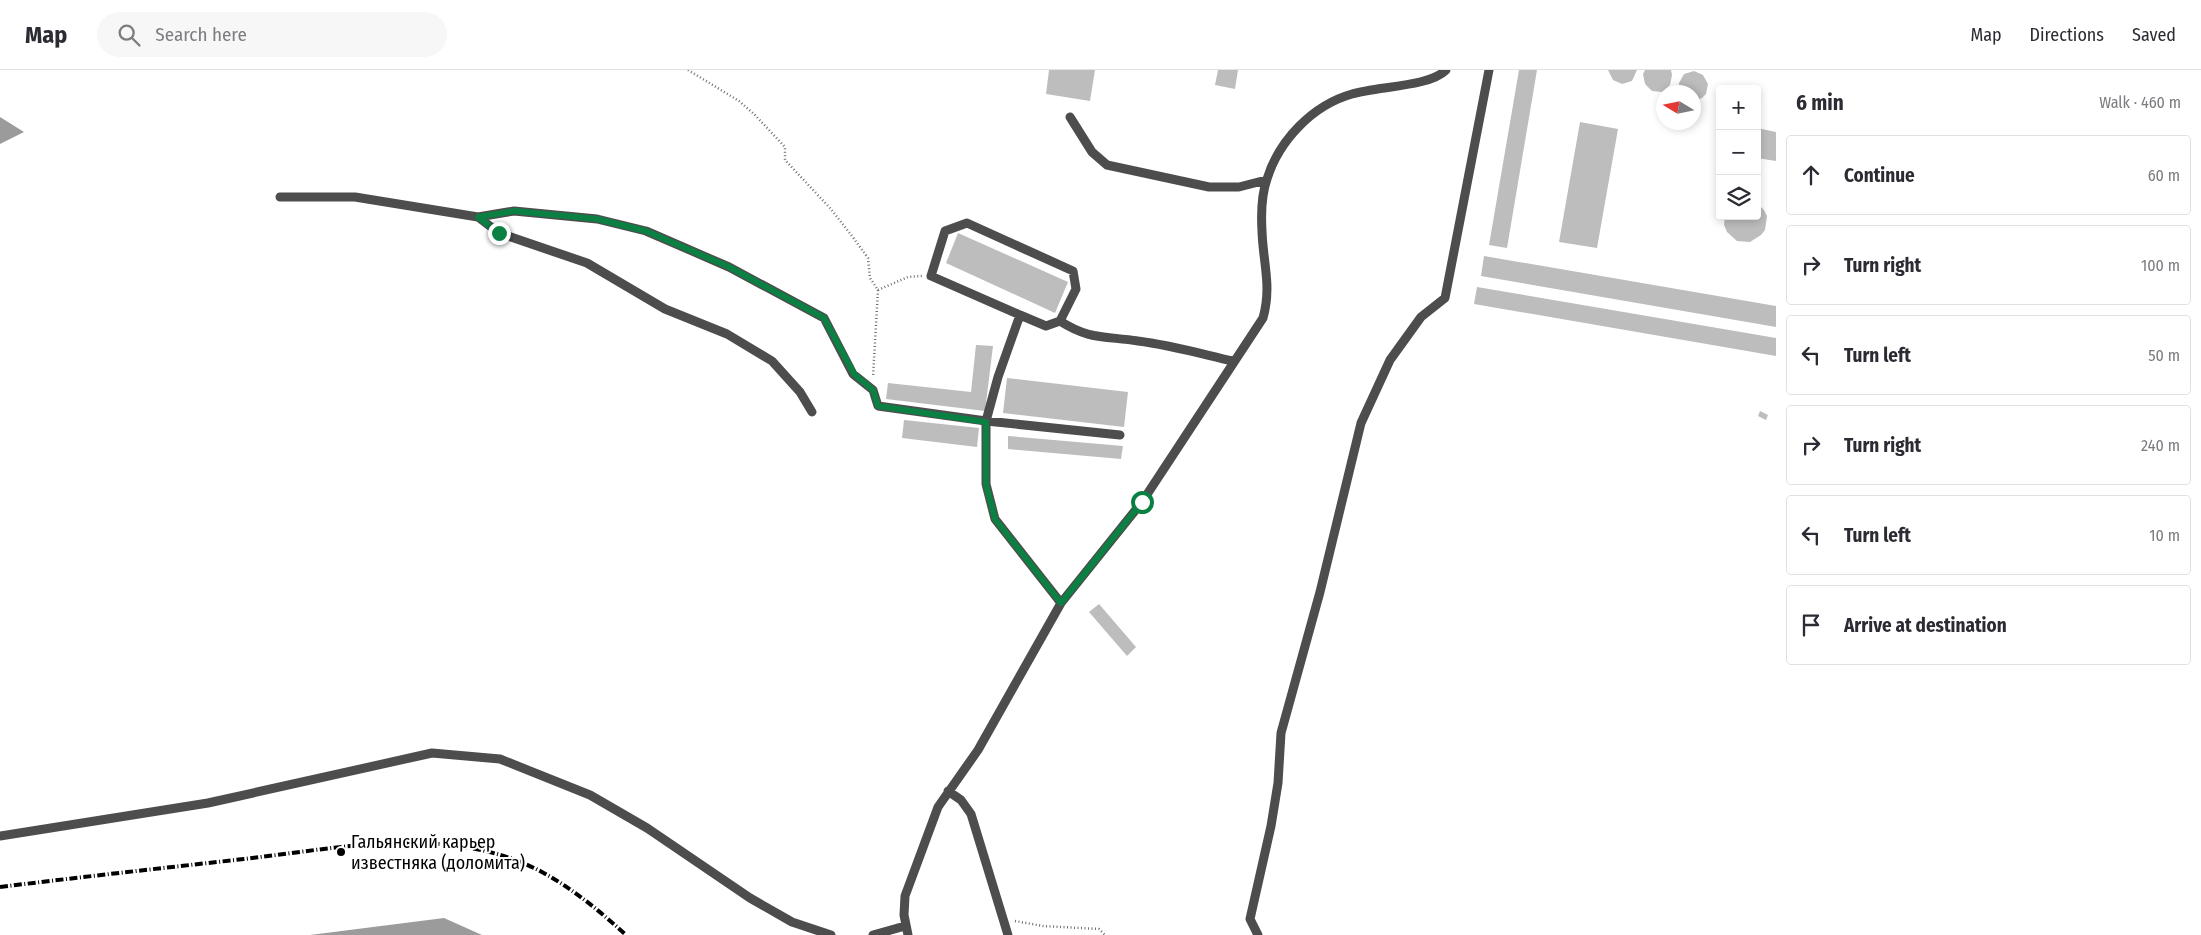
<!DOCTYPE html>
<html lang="en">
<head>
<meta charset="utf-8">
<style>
	:root { --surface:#fff; --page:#f7f7f7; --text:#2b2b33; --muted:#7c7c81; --line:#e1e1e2 }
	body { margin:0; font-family:"Fira Sans Condensed",sans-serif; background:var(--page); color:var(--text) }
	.controls { position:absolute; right:15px; top:15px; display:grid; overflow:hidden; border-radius:5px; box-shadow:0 2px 8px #0003 }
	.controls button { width:45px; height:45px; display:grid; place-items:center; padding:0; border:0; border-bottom:1px solid var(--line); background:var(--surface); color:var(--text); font:25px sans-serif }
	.compass { position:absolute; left:1656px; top:15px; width:45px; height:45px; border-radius:50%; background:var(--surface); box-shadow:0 2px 8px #0003; rotate:280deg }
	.stop { position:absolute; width:15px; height:15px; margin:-11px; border:4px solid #0b8043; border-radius:50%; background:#fff }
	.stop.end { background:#0b8043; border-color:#fff; box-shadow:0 1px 5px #0008 }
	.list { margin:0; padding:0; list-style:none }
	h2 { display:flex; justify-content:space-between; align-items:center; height:65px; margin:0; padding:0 20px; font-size:21px }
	h2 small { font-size:16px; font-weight:400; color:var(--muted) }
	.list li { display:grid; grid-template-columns:32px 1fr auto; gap:15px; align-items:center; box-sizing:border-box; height:80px; margin:0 10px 10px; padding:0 10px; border:1px solid var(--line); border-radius:5px }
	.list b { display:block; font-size:19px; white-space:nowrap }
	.list em { font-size:16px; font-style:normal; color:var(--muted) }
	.icon { flex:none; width:28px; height:28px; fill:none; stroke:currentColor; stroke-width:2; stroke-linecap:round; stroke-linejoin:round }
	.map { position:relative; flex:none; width:1776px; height:865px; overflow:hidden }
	header { display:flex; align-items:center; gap:30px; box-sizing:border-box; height:70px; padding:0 25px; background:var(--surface); border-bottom:1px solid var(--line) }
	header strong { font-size:24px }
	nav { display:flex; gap:28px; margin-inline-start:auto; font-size:18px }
	.search { width:350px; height:45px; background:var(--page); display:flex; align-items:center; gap:12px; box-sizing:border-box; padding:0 18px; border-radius:28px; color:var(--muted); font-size:19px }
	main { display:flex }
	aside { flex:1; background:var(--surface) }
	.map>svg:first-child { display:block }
	.water { fill:#9b9b9b }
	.building { fill:#bdbdbd }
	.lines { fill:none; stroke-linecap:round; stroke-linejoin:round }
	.path { stroke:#6f6f6f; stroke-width:2.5; stroke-dasharray:1 2.5; stroke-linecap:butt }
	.minor { stroke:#4d4d4d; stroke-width:9 }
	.rail { stroke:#000; stroke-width:4; stroke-dasharray:8 2.5 1 2.5; stroke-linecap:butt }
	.route { stroke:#0b8043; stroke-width:6 }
	.poi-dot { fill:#000; stroke:#fff; stroke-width:2 }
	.labels { text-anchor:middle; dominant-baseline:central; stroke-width:4; stroke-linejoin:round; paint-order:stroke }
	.poi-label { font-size:18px; fill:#000; stroke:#fff; text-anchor:start }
</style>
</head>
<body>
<header>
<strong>Map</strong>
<div class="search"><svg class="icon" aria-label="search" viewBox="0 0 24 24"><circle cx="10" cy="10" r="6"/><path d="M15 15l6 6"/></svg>Search here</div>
<nav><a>Map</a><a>Directions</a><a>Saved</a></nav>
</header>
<main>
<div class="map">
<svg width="1776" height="865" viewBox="0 0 1776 865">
	<rect width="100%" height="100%" fill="#fff"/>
	<path class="water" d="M 0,47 L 24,62 L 0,74 Z
		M 444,848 L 482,865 L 310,865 Z"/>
	<path class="building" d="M 1049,0 L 1095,0 L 1090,31 L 1046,24 Z
		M 1218,0 L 1238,0 L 1235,19 L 1215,15 Z
		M 1519,0 L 1537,0 L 1507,178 L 1489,175 Z
		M 1608,0 L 1637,0 L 1632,11 L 1622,14 L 1613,10 Z
		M 1645,0 L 1671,0 L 1672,5 L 1670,15 L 1662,22 L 1652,21 L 1645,14 L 1643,4 Z
		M 1694,1 L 1703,5 L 1708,14 L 1706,24 L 1702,28 L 1694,31 L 1694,22 L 1680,22 L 1679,18 L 1679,13 L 1684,4 Z
		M 1580,52 L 1618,59 L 1597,178 L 1559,172 Z
		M 1757,58 L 1776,62 L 1776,91 L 1757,88 Z
		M 1757,133 L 1764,140 L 1767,146 L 1765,160 L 1761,165 L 1750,172 L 1737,171 L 1727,162 L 1724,155 L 1725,146 L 1757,146 Z
		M 958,163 L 1068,212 L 1055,243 L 946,193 Z
		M 1484,186 L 1776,236 L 1776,257 L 1481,206 Z
		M 1477,217 L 1776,268 L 1776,286 L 1474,234 Z
		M 976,275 L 993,276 L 985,341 L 886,329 L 888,313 L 971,322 Z
		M 1007,308 L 1128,322 L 1124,357 L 1003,343 Z
		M 1760,341 L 1768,345 L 1766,350 L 1758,346 Z
		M 904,350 L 979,358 L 977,377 L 902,368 Z
		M 1008,366 L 1123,376 L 1121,389 L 1008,379 Z
		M 1099,534 L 1136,577 L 1127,586 L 1089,542 Z"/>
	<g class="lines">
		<path class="path" d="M 688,0 L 739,31 L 754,44 L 785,77 L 785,90 L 830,138 L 852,166 L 868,188 L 870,208 L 878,220 L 873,307
			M 878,220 L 908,207 L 922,206
			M 1015,851 L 1043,856 L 1099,859 L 1105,865"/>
		<path class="minor" d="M 1070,47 L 1092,82 L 1107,95 L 1209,117 L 1239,117 L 1266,110
			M 280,127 L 355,127 L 478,147 L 514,141 L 597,149 L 646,161 L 729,197 L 824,248 L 853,304 L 873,320 L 878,336 L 986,351 L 986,414 L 995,449 L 1061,533
			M 478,147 L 499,163 L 587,193 L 665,239 L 727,264 L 772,291 L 800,322 L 812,342
			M 1020,245 L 931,206 L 945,161 L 967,153 L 1073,201 L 1076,219 L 1060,251 L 1046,256 L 1020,245 L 998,307 L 986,351 L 1120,365
			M 1060,251 C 1089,270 1106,266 1138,271 C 1170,275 1202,284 1233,291
			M 948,721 L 961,730 L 971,744 L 1008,865
			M 0,766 L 208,733 L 432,683 L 500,689 L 590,725 L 647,758 L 750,828 L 792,852 L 831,865
			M 873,865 L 905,856
			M 908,865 L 904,845 L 905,826 L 938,737 L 978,680 L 1061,533 L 1142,432 L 1263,248 C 1272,216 1263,193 1262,161 C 1261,144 1261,126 1267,109 C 1279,70 1313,35 1352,24 C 1378,16 1429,17 1446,0
			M 1258,865 L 1250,849 L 1271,756 L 1278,713 L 1281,663 L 1320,522 L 1361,353 L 1390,290 L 1421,247 L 1445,228 L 1489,0"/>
		<path class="rail" d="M 0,817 C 81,807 163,798 244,789 C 332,779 424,759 510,788 C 554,803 592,834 626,865"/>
	</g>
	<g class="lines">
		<path class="route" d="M 499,163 L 478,147 L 514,141 L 597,149 L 646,161 L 729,197 L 824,248 L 854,304 L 873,320 L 878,336 L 986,352 L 986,414 L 995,449 L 1061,533 L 1142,432"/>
	</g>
	<circle class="poi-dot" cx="341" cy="782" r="5"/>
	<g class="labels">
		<g class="poi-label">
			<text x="351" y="772">Гальянский карьер<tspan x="351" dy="21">известняка (доломита)</tspan></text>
		</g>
	</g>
</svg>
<div class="controls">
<button>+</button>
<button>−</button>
<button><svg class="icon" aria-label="layers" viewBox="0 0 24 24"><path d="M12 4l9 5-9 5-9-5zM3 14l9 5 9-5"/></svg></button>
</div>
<svg class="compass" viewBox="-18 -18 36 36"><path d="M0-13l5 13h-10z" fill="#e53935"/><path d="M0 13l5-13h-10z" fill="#7c7c81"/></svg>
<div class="stop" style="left:1142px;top:432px"></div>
<div class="stop end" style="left:499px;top:163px"></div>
</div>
<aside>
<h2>6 min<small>Walk · 460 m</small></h2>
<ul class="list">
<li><svg class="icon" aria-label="ahead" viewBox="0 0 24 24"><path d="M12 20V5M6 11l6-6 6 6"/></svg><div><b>Continue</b></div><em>60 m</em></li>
<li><svg class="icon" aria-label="right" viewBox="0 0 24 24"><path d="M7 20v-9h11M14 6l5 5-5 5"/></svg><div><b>Turn right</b></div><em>100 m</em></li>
<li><svg class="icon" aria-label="left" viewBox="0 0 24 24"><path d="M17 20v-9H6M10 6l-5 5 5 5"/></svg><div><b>Turn left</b></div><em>50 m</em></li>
<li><svg class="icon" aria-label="right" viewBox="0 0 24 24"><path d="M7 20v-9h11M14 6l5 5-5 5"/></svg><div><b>Turn right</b></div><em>240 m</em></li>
<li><svg class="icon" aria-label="left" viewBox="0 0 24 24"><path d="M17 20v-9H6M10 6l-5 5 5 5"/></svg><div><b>Turn left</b></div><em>10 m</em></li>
<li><svg class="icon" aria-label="arrive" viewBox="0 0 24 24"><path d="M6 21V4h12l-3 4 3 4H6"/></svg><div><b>Arrive at destination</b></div></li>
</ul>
</aside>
</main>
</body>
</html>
